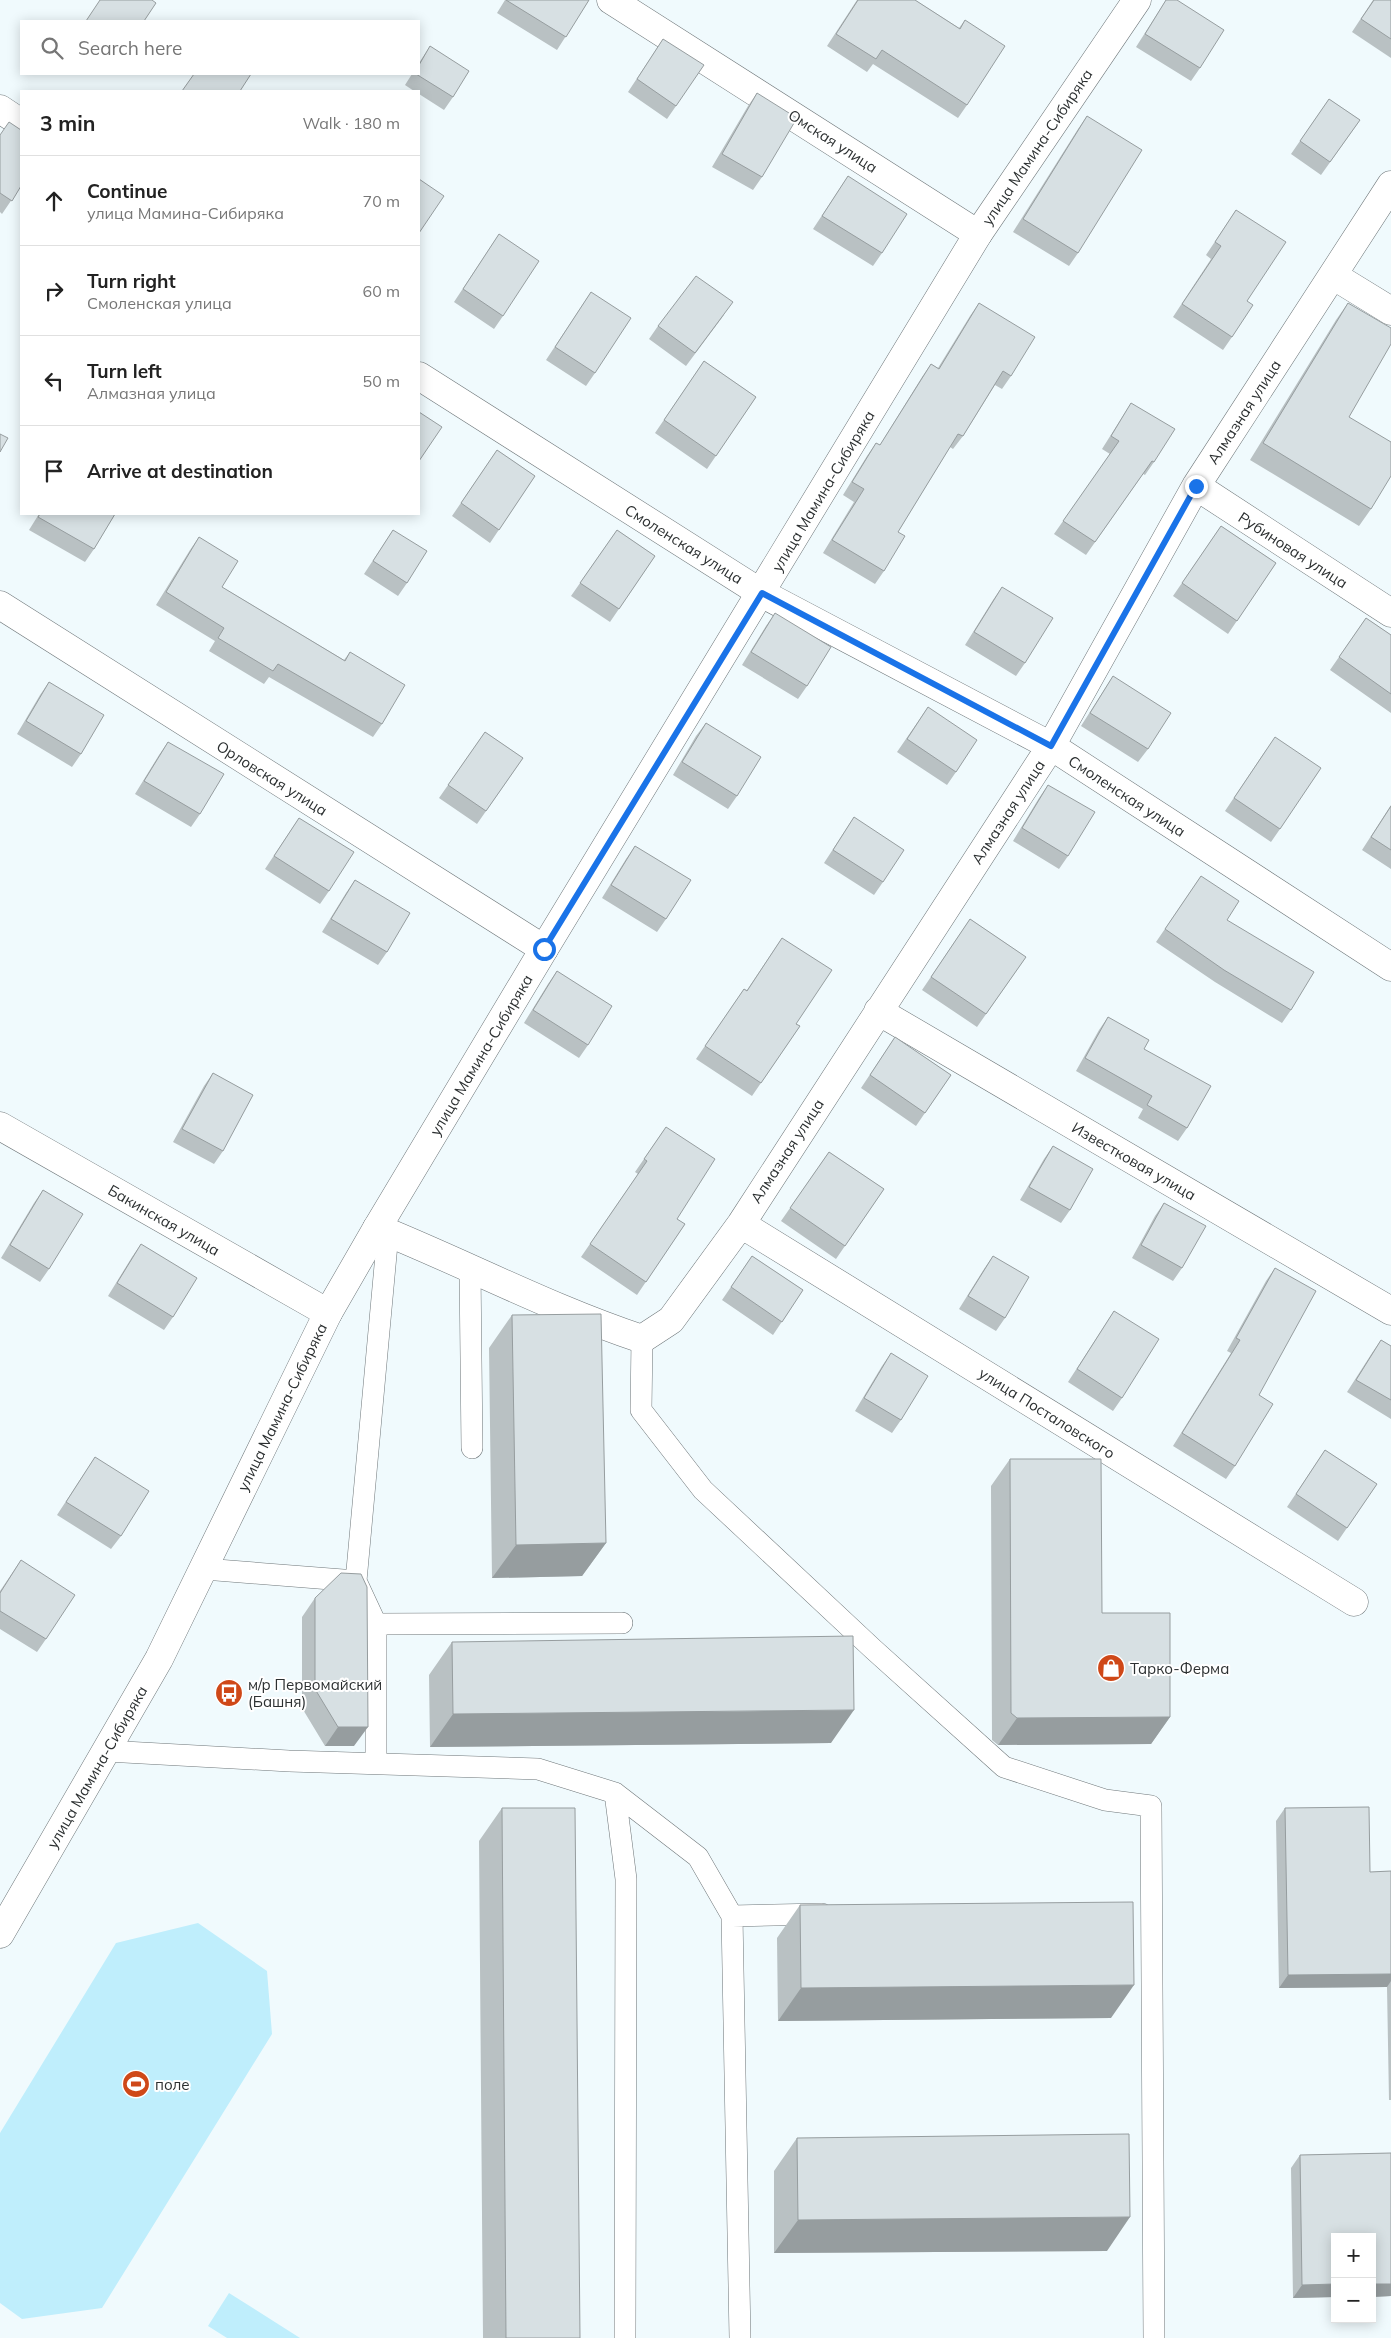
<!DOCTYPE html>
<html lang="en">
<head>
<meta charset="utf-8">
<style>
	:root { --surface:#fff; --page:#f2f2f2; --text:#222; --muted:#767676; --line:#e0e0e0 }
	body { margin:0; font-family:Mulish,sans-serif; background:var(--page); color:var(--text) }
	.controls { position:absolute; right:15px; bottom:15px; display:grid; overflow:hidden; border-radius:0px; box-shadow:0 2px 12px #0003 }
	.controls button { width:45px; height:45px; display:grid; place-items:center; padding:0; border:0; border-bottom:1px solid var(--line); background:var(--surface); color:var(--text); font:25px sans-serif }
	.stop { position:absolute; width:15px; height:15px; margin:-11px; border:4px solid #1a73e8; border-radius:50%; background:#fff }
	.stop.end { background:#1a73e8; border-color:#fff; box-shadow:0 1px 5px #0008 }
	.list { margin:0; padding:0; list-style:none }
	h2 { display:flex; justify-content:space-between; align-items:center; height:65px; margin:0; padding:0 20px; font-size:21px }
	h2 small { font-size:16px; font-weight:400; color:var(--muted) }
	.list li { display:grid; grid-template-columns:32px 1fr auto; gap:15px; align-items:center; box-sizing:border-box; height:90px; padding:0 20px; border-top:1px solid var(--line) }
	.list b { display:block; font-size:19px; white-space:nowrap }
	.list p { margin:0; font-size:16px; white-space:nowrap; color:var(--muted) }
	.list em { font-size:16px; font-style:normal; color:var(--muted) }
	.icon { flex:none; width:28px; height:28px; fill:none; stroke:currentColor; stroke-width:2; stroke-linecap:round; stroke-linejoin:round }
	.map { position:relative; flex:none; width:1391px; height:2338px; overflow:hidden }
	.search { position:absolute; background:var(--surface); box-shadow:0 2px 12px #0003; left:20px; top:20px; width:400px; height:55px; display:flex; align-items:center; gap:12px; box-sizing:border-box; padding:0 18px; border-radius:0px; color:var(--muted); font-size:19px }
	.panel { position:absolute; background:var(--surface); box-shadow:0 2px 12px #0003; left:20px; top:90px; width:400px; height:425px; border-radius:0px }
	.map>svg:first-child { display:block }
	.green { fill:#bfeefc }
	.lines { fill:none; stroke-linecap:round; stroke-linejoin:round }
	.lane-casing { stroke:#6f777a; stroke-width:22 }
	.street-casing { stroke:#6f777a; stroke-width:29 }
	.secondary-casing { stroke:#6f777a; stroke-width:29 }
	.lane { stroke:#fff; stroke-width:21 }
	.street { stroke:#fff; stroke-width:28 }
	.secondary { stroke:#fff; stroke-width:28 }
	.wall { fill:#b9c1c3 }
	.shaded-wall { fill:#969d9f }
	.building { fill:#d7e0e3; stroke:#969d9f }
	.route { stroke:#1a73e8; stroke-width:6 }
	.labels { text-anchor:middle; dominant-baseline:central; stroke-width:4; stroke-linejoin:round; paint-order:stroke }
	.street-label { font-size:15px; fill:#2c3031; stroke:#fff }
	.poi-label { font-size:15px; fill:#2c3031; stroke:#fff; text-anchor:start }
</style>
</head>
<body>
<div class="map">
<svg width="1391" height="2338" viewBox="0 0 1391 2338">
	<rect width="100%" height="100%" fill="#f0fafd"/>
	<path class="green" d="M 198,1923 L 267,1971 L 272,2034 L 102,2308 L 22,2319 L 0,2303 L 0,2133 L 116,1943 Z
		M 229,2293 L 300,2338 L 227,2338 L 208,2326 Z"/>
	<g class="lines">
		<g class="lane-casing">
			<path id="lane" d="M 470,1268 L 472,1448
				M 642,1339 L 641,1410 L 703,1490 L 873,1649 L 1004,1767 L 1105,1800 L 1151,1806 L 1154,2338
				M 204,1569 L 356,1581
				M 376,1624 L 356,1581 L 388,1233
				M 106,1751 L 289,1761 L 538,1769 L 615,1793 L 626,1879 L 625,2338
				M 376,1763 L 376,1624 L 622,1623
				M 615,1793 L 698,1857 L 732,1916 L 822,1914
				M 732,1916 L 740,2338"/>
		</g>
		<g class="street-casing">
			<path id="street" d="M 611,0 L 978,234
				M 0,109 L 21,123
				M 1334,276 L 1391,311
				M 419,376 L 761,593 L 1051,746 L 1391,967
				M 1196,486 L 1391,613
				M 0,605 L 544,949
				M 878,1011 L 1391,1311
				M 0,1126 L 328,1313
				M 741,1224 L 1354,1602
				M 377,1228 C 466,1264 551,1309 642,1339 L 671,1320 L 741,1224 L 1051,746 L 1196,486 L 1391,185"/>
		</g>
		<g class="secondary-casing">
			<path id="secondary" d="M 0,1934 L 159,1659 L 328,1313 L 377,1228 L 544,949 L 978,234 L 1137,0"/>
		</g>
		<use href="#lane" class="lane"/>
		<use href="#street" class="street"/>
		<use href="#secondary" class="secondary"/>
	</g>
	<path class="wall" d="M 505,0 L 589,0 L 557,50 L 497,13 Z
		M 857,0 L 915,0 L 959,28 L 965,20 L 967,105 L 958,118 L 873,64 L 867,72 L 827,46 Z
		M 1166,0 L 1200,68 L 1191,81 L 1136,47 Z
		M 1373,0 L 1391,0 L 1391,58 L 1352,32 Z
		M 663,39 L 676,106 L 667,119 L 628,92 Z
		M 430,46 L 453,97 L 444,110 L 419,94 L 419,91 L 414,91 L 405,85 L 412,74 L 419,74 L 419,63 Z
		M 757,93 L 762,177 L 753,190 L 712,167 L 748,106 Z
		M 1329,99 L 1360,120 L 1321,175 L 1291,154 Z
		M 1087,116 L 1078,253 L 1069,266 L 1013,232 L 1078,129 Z
		M 0,134 L 21,186 L 2,214 L 0,212 Z
		M 848,176 L 882,253 L 873,266 L 813,229 Z
		M 1236,210 L 1247,301 L 1232,337 L 1223,350 L 1173,317 L 1211,259 L 1206,255 Z
		M 499,234 L 503,316 L 494,329 L 454,302 Z
		M 591,292 L 595,373 L 586,386 L 546,360 Z
		M 979,303 L 1011,376 L 1002,389 L 995,385 L 963,436 L 953,449 L 950,447 L 898,532 L 884,571 L 875,584 L 823,553 L 854,502 L 843,495 L 867,456 L 876,443 L 880,445 L 922,377 L 931,364 L 938,368 L 970,316 Z
		M 1348,303 L 1349,417 L 1371,509 L 1359,526 L 1250,460 L 1336,320 Z
		M 724,315 L 686,366 L 649,339 L 658,326 Z
		M 704,361 L 756,397 L 707,469 L 655,433 Z
		M 1131,403 L 1154,462 L 1145,475 L 1143,474 L 1086,555 L 1054,534 L 1110,454 L 1102,449 Z
		M 497,450 L 535,476 L 490,543 L 452,516 Z
		M 39,514 L 115,514 L 94,549 L 85,562 L 29,530 Z
		M 1221,526 L 1276,563 L 1228,634 L 1173,596 Z
		M 393,530 L 407,583 L 398,596 L 364,574 Z
		M 617,530 L 655,556 L 610,622 L 571,596 Z
		M 199,537 L 222,587 L 344,660 L 350,652 L 382,724 L 373,737 L 269,677 L 264,684 L 209,651 L 215,641 L 156,605 L 190,550 Z
		M 1002,587 L 1025,663 L 1016,676 L 965,645 L 993,600 Z
		M 775,613 L 807,686 L 798,699 L 742,665 L 766,626 Z
		M 1366,618 L 1391,635 L 1391,713 L 1330,670 Z
		M 1113,676 L 1148,749 L 1138,762 L 1081,726 Z
		M 49,682 L 81,754 L 72,767 L 17,734 L 40,695 Z
		M 928,707 L 956,772 L 947,785 L 897,752 Z
		M 706,723 L 737,796 L 728,809 L 673,775 L 696,736 Z
		M 485,732 L 523,758 L 477,824 L 439,798 Z
		M 168,742 L 200,814 L 191,827 L 135,794 L 159,755 Z
		M 1266,750 L 1280,829 L 1271,842 L 1225,811 Z
		M 1048,785 L 1068,856 L 1059,869 L 1013,841 L 1039,798 Z
		M 1391,805 L 1391,869 L 1362,850 Z
		M 854,817 L 883,882 L 874,895 L 824,863 Z
		M 299,818 L 329,891 L 320,904 L 265,869 Z
		M 635,846 L 666,919 L 657,932 L 602,898 L 626,859 Z
		M 1201,876 L 1227,920 L 1291,1010 L 1282,1023 L 1215,982 L 1156,942 Z
		M 355,880 L 387,952 L 378,965 L 322,932 L 346,893 Z
		M 970,919 L 1026,957 L 977,1027 L 922,990 Z
		M 782,938 L 796,1024 L 800,1026 L 752,1096 L 696,1059 L 744,989 L 747,990 Z
		M 557,971 L 588,1045 L 579,1058 L 524,1023 L 548,984 Z
		M 1108,1017 L 1144,1049 L 1187,1128 L 1178,1141 L 1138,1118 L 1143,1109 L 1076,1071 L 1099,1030 Z
		M 895,1037 L 951,1075 L 916,1126 L 861,1088 Z
		M 213,1073 L 223,1151 L 214,1164 L 173,1142 L 204,1086 Z
		M 666,1127 L 677,1219 L 685,1224 L 637,1295 L 581,1257 L 638,1174 L 635,1172 Z
		M 1053,1146 L 1070,1210 L 1061,1223 L 1020,1200 L 1044,1159 Z
		M 829,1152 L 884,1189 L 836,1259 L 781,1221 Z
		M 43,1190 L 49,1269 L 40,1282 L 1,1258 L 34,1203 Z
		M 1164,1203 L 1182,1268 L 1173,1281 L 1132,1258 L 1155,1216 Z
		M 141,1244 L 173,1317 L 164,1330 L 108,1296 L 132,1257 Z
		M 752,1256 L 803,1290 L 773,1335 L 722,1300 Z
		M 993,1256 L 1005,1318 L 996,1331 L 959,1309 L 984,1269 Z
		M 1275,1268 L 1235,1466 L 1226,1479 L 1173,1446 L 1231,1353 L 1227,1351 L 1266,1281 Z
		M 1114,1311 L 1122,1398 L 1113,1411 L 1068,1382 Z
		M 512,1315 L 606,1543 L 582,1576 L 492,1578 L 489,1348 Z
		M 1381,1340 L 1391,1346 L 1391,1419 L 1347,1392 L 1372,1353 Z
		M 891,1353 L 901,1420 L 892,1433 L 855,1411 L 882,1366 Z
		M 1325,1450 L 1377,1484 L 1338,1541 L 1287,1507 Z
		M 95,1457 L 121,1536 L 111,1549 L 57,1515 Z
		M 1010,1459 L 1102,1613 L 1170,1717 L 1151,1744 L 998,1745 L 992,1740 L 991,1486 Z
		M 21,1560 L 46,1639 L 37,1652 L 0,1629 L 0,1591 Z
		M 315,1598 L 354,1746 L 325,1746 L 302,1708 L 302,1617 Z
		M 452,1642 L 831,1743 L 430,1747 L 429,1675 Z
		M 502,1808 L 580,2338 L 483,2338 L 479,1841 Z
		M 1285,1808 L 1370,1872 L 1391,1871 L 1391,2100 L 1389,2100 L 1387,1987 L 1279,1988 L 1276,1821 Z
		M 800,1905 L 1111,2018 L 778,2021 L 777,1938 Z
		M 797,2138 L 1107,2251 L 774,2253 L 774,2171 Z
		M 1391,2153 L 1391,2296 L 1372,2297 L 1372,2237 L 1335,2237 L 1335,2297 L 1293,2298 L 1291,2168 L 1300,2155 Z"/>
	<path class="shaded-wall" d="M 606,1543 L 582,1576 L 492,1578 L 516,1545 Z
		M 854,1710 L 831,1743 L 430,1747 L 453,1714 Z
		M 1170,1717 L 1151,1744 L 998,1745 L 1017,1718 Z
		M 338,1727 L 368,1727 L 354,1746 L 325,1746 Z
		M 1391,1974 L 1391,1981 L 1387,1987 L 1279,1988 L 1288,1975 Z
		M 1134,1985 L 1111,2018 L 778,2021 L 801,1988 Z
		M 1130,2217 L 1107,2251 L 774,2253 L 798,2220 Z
		M 1335,2284 L 1335,2297 L 1293,2298 L 1302,2285 Z
		M 1372,2284 L 1391,2284 L 1391,2296 L 1372,2297 Z"/>
	<path class="building" d="M 100,0 L 152,0 L 156,3 L 144,21 L 86,21 Z
		M 506,0 L 589,0 L 566,37 Z
		M 858,0 L 915,0 L 960,29 L 965,20 L 1005,46 L 967,105 L 882,50 L 876,59 L 836,34 Z
		M 1166,0 L 1177,0 L 1224,30 L 1200,68 L 1145,34 Z
		M 1374,0 L 1391,0 L 1391,39 L 1361,19 Z
		M 663,39 L 704,65 L 676,106 L 637,79 Z
		M 430,46 L 469,71 L 453,97 L 416,74 L 419,74 L 419,65 Z
		M 194,74 L 251,74 L 240,91 L 182,91 Z
		M 757,93 L 797,118 L 762,177 L 722,154 Z
		M 1329,99 L 1360,120 L 1330,162 L 1300,141 Z
		M 1087,116 L 1142,150 L 1078,253 L 1023,219 Z
		M 9,122 L 21,130 L 21,186 L 12,201 L 0,193 L 0,135 Z
		M 848,176 L 907,214 L 882,253 L 822,216 Z
		M 419,179 L 444,196 L 419,233 Z
		M 1236,210 L 1286,242 L 1247,301 L 1253,305 L 1232,337 L 1182,304 L 1221,246 L 1215,242 Z
		M 499,234 L 539,261 L 503,316 L 463,289 Z
		M 696,276 L 733,302 L 695,353 L 658,326 Z
		M 591,292 L 631,318 L 595,373 L 555,347 Z
		M 979,303 L 1035,337 L 1011,376 L 1003,371 L 963,436 L 958,434 L 898,532 L 905,536 L 884,571 L 832,540 L 864,489 L 852,482 L 876,443 L 880,445 L 931,364 L 939,369 Z
		M 1348,303 L 1391,328 L 1391,344 L 1349,417 L 1391,442 L 1391,476 L 1371,509 L 1263,443 Z
		M 704,361 L 756,397 L 716,456 L 664,420 Z
		M 1131,403 L 1175,429 L 1154,462 L 1152,461 L 1095,542 L 1063,521 L 1119,441 L 1111,436 Z
		M 419,412 L 442,427 L 419,461 Z
		M 0,434 L 8,438 L 0,452 Z
		M 497,450 L 535,476 L 499,530 L 461,503 Z
		M 40,514 L 115,514 L 94,549 L 38,517 Z
		M 1221,526 L 1276,563 L 1237,621 L 1182,583 Z
		M 393,530 L 427,551 L 407,583 L 373,561 Z
		M 617,530 L 655,556 L 619,609 L 580,583 Z
		M 199,537 L 238,561 L 222,587 L 345,661 L 350,652 L 405,685 L 382,724 L 278,664 L 273,671 L 218,638 L 224,628 L 166,592 Z
		M 1002,587 L 1053,618 L 1025,663 L 974,632 Z
		M 775,613 L 831,647 L 807,686 L 751,652 Z
		M 1366,618 L 1391,635 L 1391,694 L 1339,657 Z
		M 1113,676 L 1171,713 L 1148,749 L 1090,713 Z
		M 49,682 L 104,715 L 81,754 L 26,721 Z
		M 928,707 L 977,740 L 956,772 L 907,739 Z
		M 706,723 L 761,757 L 737,796 L 682,762 Z
		M 485,732 L 523,758 L 486,811 L 448,785 Z
		M 1275,737 L 1321,768 L 1280,829 L 1234,798 Z
		M 168,742 L 224,774 L 200,814 L 144,781 Z
		M 1048,785 L 1095,812 L 1068,856 L 1022,828 Z
		M 1391,806 L 1391,850 L 1371,837 Z
		M 854,817 L 904,850 L 883,882 L 833,850 Z
		M 299,818 L 354,852 L 329,891 L 274,856 Z
		M 635,846 L 691,880 L 666,919 L 611,885 Z
		M 1201,876 L 1239,901 L 1227,920 L 1314,972 L 1291,1010 L 1224,970 L 1165,929 Z
		M 355,880 L 410,913 L 387,952 L 331,919 Z
		M 970,919 L 1026,957 L 986,1014 L 931,977 Z
		M 782,938 L 832,970 L 796,1024 L 800,1026 L 761,1083 L 705,1046 L 744,989 L 747,991 Z
		M 557,971 L 612,1006 L 588,1045 L 533,1010 Z
		M 1108,1017 L 1149,1040 L 1144,1049 L 1211,1086 L 1187,1128 L 1147,1105 L 1152,1096 L 1085,1058 Z
		M 895,1037 L 951,1075 L 925,1113 L 870,1075 Z
		M 213,1073 L 253,1095 L 223,1151 L 182,1129 Z
		M 666,1127 L 715,1159 L 677,1219 L 685,1224 L 646,1282 L 590,1244 L 647,1161 L 644,1159 Z
		M 1053,1146 L 1093,1169 L 1070,1210 L 1029,1187 Z
		M 829,1152 L 884,1189 L 845,1246 L 790,1208 Z
		M 43,1190 L 83,1214 L 49,1269 L 10,1245 Z
		M 1164,1203 L 1206,1226 L 1182,1268 L 1141,1245 Z
		M 141,1244 L 197,1278 L 173,1317 L 117,1283 Z
		M 752,1256 L 803,1290 L 782,1322 L 731,1287 Z
		M 993,1256 L 1029,1277 L 1005,1318 L 968,1296 Z
		M 1275,1268 L 1316,1291 L 1259,1395 L 1273,1404 L 1235,1466 L 1182,1433 L 1240,1340 L 1236,1338 Z
		M 1114,1311 L 1159,1339 L 1122,1398 L 1077,1369 Z
		M 601,1314 L 606,1543 L 516,1545 L 512,1315 Z
		M 1381,1340 L 1391,1346 L 1391,1400 L 1356,1380 Z
		M 891,1353 L 928,1376 L 901,1420 L 864,1398 Z
		M 1325,1450 L 1377,1484 L 1347,1528 L 1296,1494 Z
		M 95,1457 L 149,1491 L 121,1536 L 66,1502 Z
		M 1010,1459 L 1101,1459 L 1102,1613 L 1170,1613 L 1170,1717 L 1017,1718 L 1011,1713 Z
		M 21,1560 L 75,1595 L 46,1639 L 0,1611 L 0,1593 Z
		M 341,1573 L 361,1574 L 367,1587 L 368,1727 L 338,1727 L 315,1689 L 315,1598 Z
		M 853,1636 L 854,1710 L 453,1714 L 452,1642 Z
		M 1369,1807 L 1370,1872 L 1391,1871 L 1391,1974 L 1288,1975 L 1285,1808 Z
		M 502,1808 L 575,1808 L 580,2338 L 506,2338 Z
		M 1133,1902 L 1134,1985 L 801,1988 L 800,1905 Z
		M 1129,2134 L 1130,2217 L 798,2220 L 797,2138 Z
		M 1391,2153 L 1391,2284 L 1372,2284 L 1372,2237 L 1335,2237 L 1335,2284 L 1302,2285 L 1300,2155 Z"/>
	<g class="lines">
		<path class="route" d="M 544,949 L 762,593 L 1051,746 L 1196,486"/>
	</g>
	<defs>
		<g id="shop-disc" transform="scale(1.4375)"><circle r="9.5" fill="#cf4818" stroke="#fff"/><path d="M-5-2.5h2.3a2.7 3.5 0 0 1 5.4 0H5L5.5 6h-11ZM-1.5-2.5h3a1.5 2.3 0 0 0-3 0Z" fill="#fff"/></g>
		<g id="bus-disc" transform="scale(1.4375)"><circle r="9.5" fill="#cf4818" stroke="#fff"/><path d="M-5-6H5V4H4V6H2V4H-2V6H-4V4H-5ZM-3.5-4V0h7V-4ZM-3.5 1.2v1.5H-2V1.2ZM2 1.2v1.5H3.5V1.2Z" fill="#fff"/></g>
		<g id="stadium-disc" transform="scale(1.4375)"><circle r="9.5" fill="#cf4818" stroke="#fff"/><path d="M0-5a6.5 5 0 1 0 0 10a6.5 5 0 1 0 0-10ZM-3.5-1.8h7v3.6h-7Z" fill="#fff"/></g>
	</defs>
	<g fill-rule="evenodd">
		<use href="#shop-disc" x="1111" y="1668"/>
		<use href="#bus-disc" x="229" y="1693"/>
		<use href="#stadium-disc" x="136" y="2084"/>
	</g>
	<g class="labels">
		<g class="street-label">
			<text transform="translate(833 141) rotate(33)">Омская улица</text>
			<text transform="translate(1037 147) rotate(-56)">улица Мамина-Сибиряка</text>
			<text transform="translate(1244 412) rotate(-57)">Алмазная улица</text>
			<text transform="translate(823 491) rotate(-59)">улица Мамина-Сибиряка</text>
			<text transform="translate(684 544) rotate(32)">Смоленская улица</text>
			<text transform="translate(1293 550) rotate(33)">Рубиновая улица</text>
			<text transform="translate(272 778) rotate(32)">Орловская улица</text>
			<text transform="translate(1127 796) rotate(33)">Смоленская улица</text>
			<text transform="translate(1008 812) rotate(-57)">Алмазная улица</text>
			<text transform="translate(481 1055) rotate(-59)">улица Мамина-Сибиряка</text>
			<text transform="translate(787 1151) rotate(-57)">Алмазная улица</text>
			<text transform="translate(1134 1161) rotate(30)">Известковая улица</text>
			<text transform="translate(164 1220) rotate(30)">Бакинская улица</text>
			<text transform="translate(282 1407) rotate(-64)">улица Мамина-Сибиряка</text>
			<text transform="translate(1047 1413) rotate(32)">улица Посталовского</text>
			<text transform="translate(97 1767) rotate(-60)">улица Мамина-Сибиряка</text>
		</g>
		<g class="poi-label">
			<text x="1130" y="1668">Тарко-Ферма</text>
			<text x="248" y="1684">м/р Первомайский<tspan x="248" dy="17">(Башня)</tspan></text>
			<text x="155" y="2084">поле</text>
		</g>
	</g>
</svg>
<div class="controls">
<button>+</button>
<button>−</button>
</div>
<div class="stop" style="left:544px;top:949px"></div>
<div class="stop end" style="left:1196px;top:486px"></div>
<div class="search"><svg class="icon" aria-label="search" viewBox="0 0 24 24"><circle cx="10" cy="10" r="6"/><path d="M15 15l6 6"/></svg>Search here</div>
<section class="panel">
<h2>3 min<small>Walk · 180 m</small></h2>
<ul class="list">
<li><svg class="icon" aria-label="ahead" viewBox="0 0 24 24"><path d="M12 20V5M6 11l6-6 6 6"/></svg><div><b>Continue</b><p>улица Мамина-Сибиряка</p></div><em>70 m</em></li>
<li><svg class="icon" aria-label="right" viewBox="0 0 24 24"><path d="M7 20v-9h11M14 6l5 5-5 5"/></svg><div><b>Turn right</b><p>Смоленская улица</p></div><em>60 m</em></li>
<li><svg class="icon" aria-label="left" viewBox="0 0 24 24"><path d="M17 20v-9H6M10 6l-5 5 5 5"/></svg><div><b>Turn left</b><p>Алмазная улица</p></div><em>50 m</em></li>
<li><svg class="icon" aria-label="arrive" viewBox="0 0 24 24"><path d="M6 21V4h12l-3 4 3 4H6"/></svg><div><b>Arrive at destination</b></div></li>
</ul>
</section>
</div>
</body>
</html>
